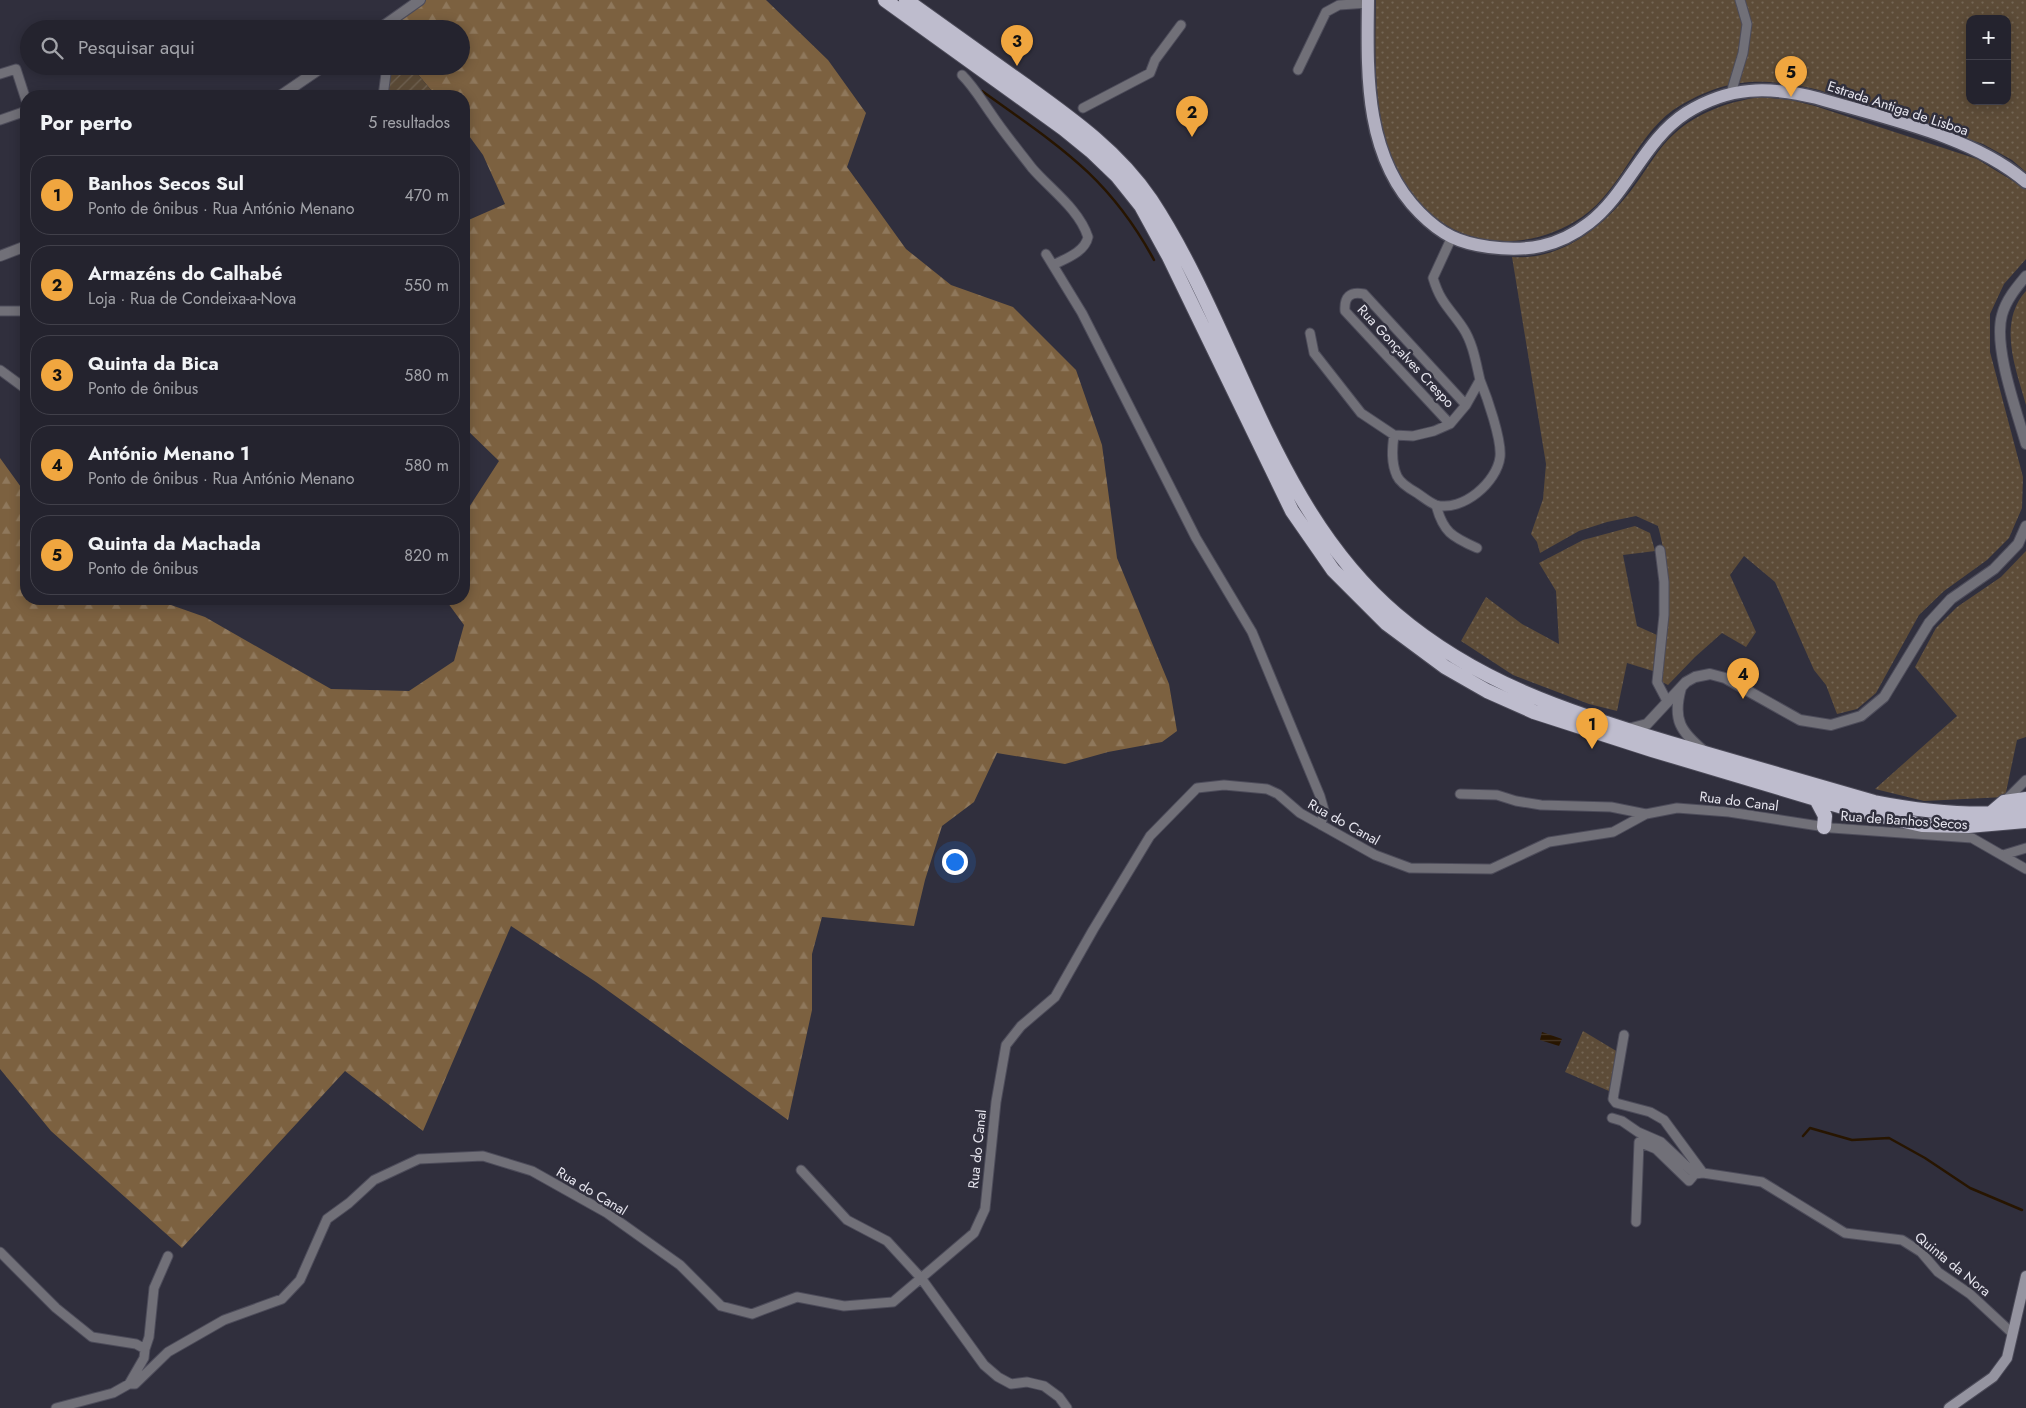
<!DOCTYPE html>
<html lang="pt">
<head>
<meta charset="utf-8">
<style>
	:root { --surface:#24232e; --page:#2c2b36; --text:#f1f3f6; --muted:#a3a4aa; --line:#41404a; --accent:#f0a63f }
	body { margin:0; font-family:Jost,sans-serif; background:var(--page); color:var(--text) }
	.controls { position:absolute; right:15px; top:15px; display:grid; overflow:hidden; border-radius:10px; box-shadow:0 2px 12px #0003 }
	.controls button { width:45px; height:45px; display:grid; place-items:center; padding:0; border:0; border-bottom:1px solid var(--line); background:var(--surface); color:var(--text); font:25px sans-serif }
	.you { position:absolute; left:954px; top:861px; width:18px; height:18px; margin:-12px; border:4px solid #fff; border-radius:50%; background:#1a73e8; box-shadow:0 0 0 8px #1a73e833 }
	.badge { display:grid; place-items:center; width:32px; height:32px; border-radius:50%; background:var(--accent); color:#111; font-size:16px; font-weight:700 }
	.pin { position:absolute; translate:-50% -41px; filter:drop-shadow(0 1px 2px #0008) }
	.pin::after { content:''; position:absolute; top:26px; width:18px; height:15px; background:inherit; clip-path:polygon(0 0,100% 0,50% 100%) }
	.list { margin:0; padding:0; list-style:none }
	h2 { display:flex; justify-content:space-between; align-items:center; height:65px; margin:0; padding:0 20px; font-size:21px }
	h2 small { font-size:16px; font-weight:400; color:var(--muted) }
	.list li { display:grid; grid-template-columns:32px 1fr auto; gap:15px; align-items:center; box-sizing:border-box; height:80px; margin:0 10px 10px; padding:0 10px; border:1px solid var(--line); border-radius:20px }
	.list b { display:block; font-size:19px; white-space:nowrap }
	.list p { margin:0; font-size:16px; white-space:nowrap; color:var(--muted) }
	.list em { font-size:16px; font-style:normal; color:var(--muted) }
	.icon { flex:none; width:28px; height:28px; fill:none; stroke:currentColor; stroke-width:2; stroke-linecap:round; stroke-linejoin:round }
	.map { position:relative; flex:none; width:2026px; height:1408px; overflow:hidden }
	.search { position:absolute; background:var(--surface); box-shadow:0 2px 12px #0003; left:20px; top:20px; width:450px; height:55px; display:flex; align-items:center; gap:12px; box-sizing:border-box; padding:0 18px; border-radius:28px; color:var(--muted); font-size:19px }
	.panel { position:absolute; background:var(--surface); box-shadow:0 2px 12px #0003; left:20px; top:90px; width:450px; height:515px; border-radius:20px }
	.map>svg:first-child { display:block }
	.grass { fill:url(#grass-dots); fill-rule:evenodd }
	.forest { fill:url(#forest-firs) }
	.garden { fill:url(#garden-furrows) }
	.water { fill:url(#water-rules) }
	.lines { fill:none; stroke-linecap:round; stroke-linejoin:round }
	.stream { stroke:#271500; stroke-width:2.5 }
	.minor-casing { stroke:#4d4c5a; stroke-width:11 }
	.tertiary-casing { stroke:#4d4c5a; stroke-width:12 }
	.secondary-casing { stroke:#4d4c5a; stroke-width:12 }
	.primary-casing { stroke:#4d4c5a; stroke-width:15 }
	.trunk-casing { stroke:#4d4c5a; stroke-width:16 }
	.minor { stroke:#717078; stroke-width:9 }
	.tertiary { stroke:#717078; stroke-width:10 }
	.secondary { stroke:#9594a0; stroke-width:10 }
	.primary { stroke:#b1afbf; stroke-width:12 }
	.trunk { stroke:#bebccd; stroke-width:14 }
	.labels { text-anchor:middle; dominant-baseline:central; stroke-width:5; stroke-linejoin:round; paint-order:stroke }
	.street-label { font-size:14px; fill:#e8e7f0; stroke:#302f3d }
</style>
</head>
<body>
<div class="map">
<svg width="2026" height="1408" viewBox="0 0 2026 1408">
	<defs>
		<pattern id="grass-dots" width="8" height="8" patternUnits="userSpaceOnUse" patternTransform="scale(1.25)"><rect width="8" height="8" fill="#5d4c38"/><path d="M2 2h.1M6 6h.1" fill="none" stroke="#746655" stroke-width="1.8" stroke-linecap="round"/></pattern>
		<pattern id="forest-firs" width="22" height="20" patternUnits="userSpaceOnUse" patternTransform="scale(1.25)"><rect width="22" height="20" fill="#7c6140"/><path d="M5 1l3.5 6h-7zM16 11l3.5 6h-7z" fill="#8f785c"/></pattern>
		<pattern id="garden-furrows" width="10" height="10" patternUnits="userSpaceOnUse" patternTransform="scale(1.25)"><rect width="10" height="10" fill="#5d4c38"/><path d="M-1 1l2-2M0 10L10 0M9 11l2-2" fill="none" stroke="#746655"/></pattern>
		<pattern id="water-rules" width="6" height="5" patternUnits="userSpaceOnUse" patternTransform="scale(1.25)"><rect width="6" height="5" fill="#271500"/><path d="M0 2.5h6" fill="none" stroke="#463726"/></pattern>
	</defs>
	<rect width="100%" height="100%" fill="#302f3d"/>
	<path class="grass" d="M 1376,0 L 2026,0 L 2026,172 L 2012,160 L 1983,144 L 1819,90 C 1764,78 1731,76 1681,105 C 1637,130 1624,188 1582,217 C 1554,236 1522,244 1489,240 C 1462,236 1443,226 1424,207 C 1370,153 1375,70 1376,0 ZM 1970,19 L 2007,19 L 2007,101 L 1970,101 Z
		M 1760,97 L 1791,100 L 1815,106 L 1977,159 L 2026,189 L 2026,259 L 2004,284 L 1990,314 L 1990,352 L 2023,477 L 2022,508 L 2009,538 L 1987,560 L 1944,591 L 1919,615 L 1876,693 L 1857,709 L 1837,714 L 1826,685 L 1814,670 L 1775,582 L 1744,556 L 1730,575 L 1756,632 L 1746,647 L 1722,633 L 1695,657 L 1668,685 L 1660,681 C 1664,627 1673,580 1658,526 L 1636,516 L 1607,522 L 1579,531 L 1540,553 L 1537,542 L 1531,534 L 1543,499 L 1546,464 L 1512,257 C 1563,261 1607,224 1635,185 C 1648,168 1658,148 1674,134 C 1698,112 1728,102 1760,97 Z
		M 2026,291 L 2026,405 C 2016,369 1997,323 2026,291 Z
		M 1635,526 L 1650,533 L 1655,551 L 1623,555 L 1637,626 L 1657,635 L 1653,671 L 1627,663 L 1617,711 L 1589,704 L 1513,675 L 1461,641 L 1486,597 L 1522,624 L 1559,644 L 1556,591 L 1539,563 L 1583,540 Z
		M 2026,551 L 2026,737 L 2017,740 L 2005,797 L 1924,801 L 1875,789 L 1957,716 L 1915,667 L 1936,628 L 1957,607 L 2001,577 Z
		M 1583,1031 L 1618,1052 L 1609,1091 L 1565,1072 Z"/>
	<path class="forest" d="M 419,0 L 766,0 L 828,60 L 866,113 L 847,167 L 906,249 L 951,285 L 1013,307 L 1076,370 L 1102,445 L 1117,558 L 1169,684 L 1177,731 L 1162,742 L 1108,752 L 1065,764 L 997,753 L 974,802 L 942,826 L 925,880 L 914,926 L 822,917 L 812,954 L 812,1010 L 788,1120 L 596,982 L 511,926 L 423,1131 L 345,1071 L 182,1248 L 51,1131 L 0,1069 L 0,458 L 26,494 L 26,599 L 154,599 L 205,617 L 331,689 L 409,691 L 454,661 L 464,625 L 445,599 L 464,599 L 464,515 L 499,461 L 464,427 L 464,222 L 505,204 L 483,155 L 464,129 L 464,96 L 436,96 L 411,66 L 461,66 L 461,29 L 396,29 L 394,19 Z"/>
	<path class="garden" d="M 389,66 L 411,66 L 436,96 L 385,96 Z"/>
	<path class="water" d="M 1542,1032 L 1562,1039 L 1559,1046 L 1540,1040 Z"/>
	<g class="lines">
		<path class="stream" d="M 982,91 C 1057,145 1108,175 1154,260
			M 1803,1136 L 1810,1128 L 1852,1140 L 1889,1138 L 1925,1158 L 1970,1188 L 2022,1210"/>
		<g class="minor-casing">
			<path id="minor" d="M 1298,70 L 1326,12 L 1339,5 L 1368,3
				M 0,74 L 16,69 L 26,100
				M 962,75 C 974,87 982,101 992,115 C 1004,133 1019,151 1032,168 C 1050,189 1079,209 1088,237 C 1085,252 1065,259 1053,265
				M 1731,93 L 1743,53 L 1747,24 L 1740,0
				M 383,96 L 387,66
				M 1083,108 L 1150,73 L 1155,60 L 1181,25
				M 0,120 L 26,111
				M 1046,254 L 1082,313 L 1196,538 L 1252,632 L 1320,796 L 1324,810 L 1321,825
				M 0,311 L 26,311
				M 1310,333 L 1314,353 L 1361,413 L 1394,435 L 1413,436 L 1434,431 L 1450,424 L 1466,405 L 1480,380 C 1476,363 1473,343 1463,328 C 1449,307 1441,304 1433,278 L 1451,239
				M 0,370 L 26,389
				M 1450,424 L 1345,311 C 1344,297 1350,291 1364,294 L 1466,405
				M 1394,435 C 1392,449 1391,463 1397,476 C 1400,483 1410,489 1417,493 C 1423,497 1430,503 1436,505 C 1463,512 1497,482 1500,457 C 1502,440 1487,397 1480,380
				M 1436,505 C 1443,532 1452,537 1477,548
				M 1660,550 L 1664,582 L 1664,615 L 1657,682 L 1667,701
				M 1460,794 L 1497,795 L 1516,801 L 1541,805 L 1611,807 L 1646,814
				M 2005,801 L 2026,780
				M 2003,855 L 2026,848
				M 1624,1035 L 1613,1099 L 1616,1103 L 1650,1112 L 1664,1120 L 1703,1173
				M 1612,1118 L 1622,1121 L 1638,1132 L 1661,1142 L 1695,1174
				M 801,1170 L 847,1220 L 887,1241 L 921,1278 L 984,1365 L 998,1377 L 1011,1384 L 1027,1382 L 1044,1386 L 1059,1397 L 1067,1408
				M 1636,1222 L 1639,1142 L 1656,1149 L 1689,1181 L 1695,1174 L 1703,1173 L 1762,1182 L 1845,1233 L 1902,1240 L 1921,1252 L 1938,1272 L 1970,1294 L 2012,1333
				M 0,1252 L 56,1308 L 92,1337 L 136,1344 L 145,1349 L 144,1358 L 129,1384 L 113,1393 L 56,1408
				M 145,1349 L 149,1337 L 154,1288 L 168,1256
				M 129,1384 L 135,1384 L 168,1352 L 224,1320 L 282,1299 L 300,1280 L 327,1219 L 349,1203 L 374,1180 L 419,1159 L 483,1156 L 532,1171 L 607,1213 L 680,1265 L 721,1306 L 752,1314 L 797,1297 L 844,1306 L 893,1302 L 974,1233 L 985,1209 L 996,1102 L 1006,1045 L 1021,1026 L 1055,997 L 1093,930 L 1150,836 L 1197,788 L 1224,785 L 1267,789 L 1278,794 L 1300,813 L 1375,855 L 1410,868 L 1491,869 L 1549,842 L 1613,832 L 1646,814 L 1677,808 L 1729,812 L 1832,828 L 1972,838 L 2026,869"/>
		</g>
		<g class="tertiary-casing">
			<path id="tertiary" d="M 379,29 L 420,0
				M 280,96 L 324,66
				M 0,256 L 26,246
				M 2026,276 C 2016,288 2006,300 2002,315 C 1993,347 2017,412 2026,444
				M 1681,688 C 1672,720 1681,732 1704,751
				M 1628,729 L 1647,724 L 1686,682 L 1695,677 L 1710,674 L 1725,678 L 1800,720 L 1831,725 L 1861,716 L 1884,697 L 1929,623 L 1951,599 L 1994,569 L 2018,544 L 2026,526"/>
		</g>
		<g class="secondary-casing">
			<path id="secondary" d="M 1949,1408 L 1993,1377 L 2007,1358 L 2026,1276"/>
		</g>
		<g class="primary-casing">
			<path id="primary" d="M 1368,0 C 1367,74 1364,157 1420,213 C 1442,235 1459,243 1489,247 C 1527,252 1558,247 1589,223 C 1628,193 1644,140 1686,113 C 1729,86 1769,86 1817,98 C 1884,118 1973,136 2026,182"/>
		</g>
		<g class="trunk-casing">
			<path id="trunk" d="M 885,0 L 1064,129 L 1091,151 L 1117,176 L 1141,206 L 1169,257 L 1292,511 L 1333,570 L 1387,624 L 1445,667 L 1487,691 L 1534,712 L 1652,750 L 1846,808 L 1922,825 L 1968,826 L 2026,821
				M 906,0 C 945,28 985,56 1025,85 C 1071,118 1119,152 1151,200 C 1239,334 1271,508 1396,614 C 1477,683 1570,713 1670,743 C 1738,763 1806,782 1874,802 C 1925,812 1975,817 2026,811
				M 1816,799 L 1825,816 L 1824,827
				M 1991,813 L 2004,802 L 2026,799"/>
		</g>
		<use href="#minor" class="minor"/>
		<use href="#tertiary" class="tertiary"/>
		<use href="#secondary" class="secondary"/>
		<use href="#primary" class="primary"/>
		<use href="#trunk" class="trunk"/>
	</g>
	<g class="labels">
		<g class="street-label">
			<text transform="translate(1898 108) rotate(18)">Estrada Antiga de Lisboa</text>
			<text transform="translate(1406 356) rotate(47)">Rua Gonçalves Crespo</text>
			<text transform="translate(1739 801) rotate(7)">Rua do Canal</text>
			<text transform="translate(1904 820) rotate(4)">Rua de Banhos Secos</text>
			<text transform="translate(1344 822) rotate(29)">Rua do Canal</text>
			<text transform="translate(977 1149) rotate(-84)">Rua do Canal</text>
			<text transform="translate(592 1191) rotate(31)">Rua do Canal</text>
			<text transform="translate(1953 1264) rotate(39)">Quinta da Nora</text>
		</g>
	</g>
</svg>
<div class="controls">
<button>+</button>
<button>−</button>
</div>
<div class="you"></div>
<div class="pin badge" style="left:1592px;top:749px">1</div>
<div class="pin badge" style="left:1192px;top:137px">2</div>
<div class="pin badge" style="left:1017px;top:66px">3</div>
<div class="pin badge" style="left:1743px;top:699px">4</div>
<div class="pin badge" style="left:1791px;top:97px">5</div>
<div class="search"><svg class="icon" aria-label="search" viewBox="0 0 24 24"><circle cx="10" cy="10" r="6"/><path d="M15 15l6 6"/></svg>Pesquisar aqui</div>
<section class="panel">
<h2>Por perto<small>5 resultados</small></h2>
<ul class="list">
<li><span class="badge">1</span><div><b>Banhos Secos Sul</b><p>Ponto de ônibus · Rua António Menano</p></div><em>470 m</em></li>
<li><span class="badge">2</span><div><b>Armazéns do Calhabé</b><p>Loja · Rua de Condeixa-a-Nova</p></div><em>550 m</em></li>
<li><span class="badge">3</span><div><b>Quinta da Bica</b><p>Ponto de ônibus</p></div><em>580 m</em></li>
<li><span class="badge">4</span><div><b>António Menano 1</b><p>Ponto de ônibus · Rua António Menano</p></div><em>580 m</em></li>
<li><span class="badge">5</span><div><b>Quinta da Machada</b><p>Ponto de ônibus</p></div><em>820 m</em></li>
</ul>
</section>
</div>
</body>
</html>
